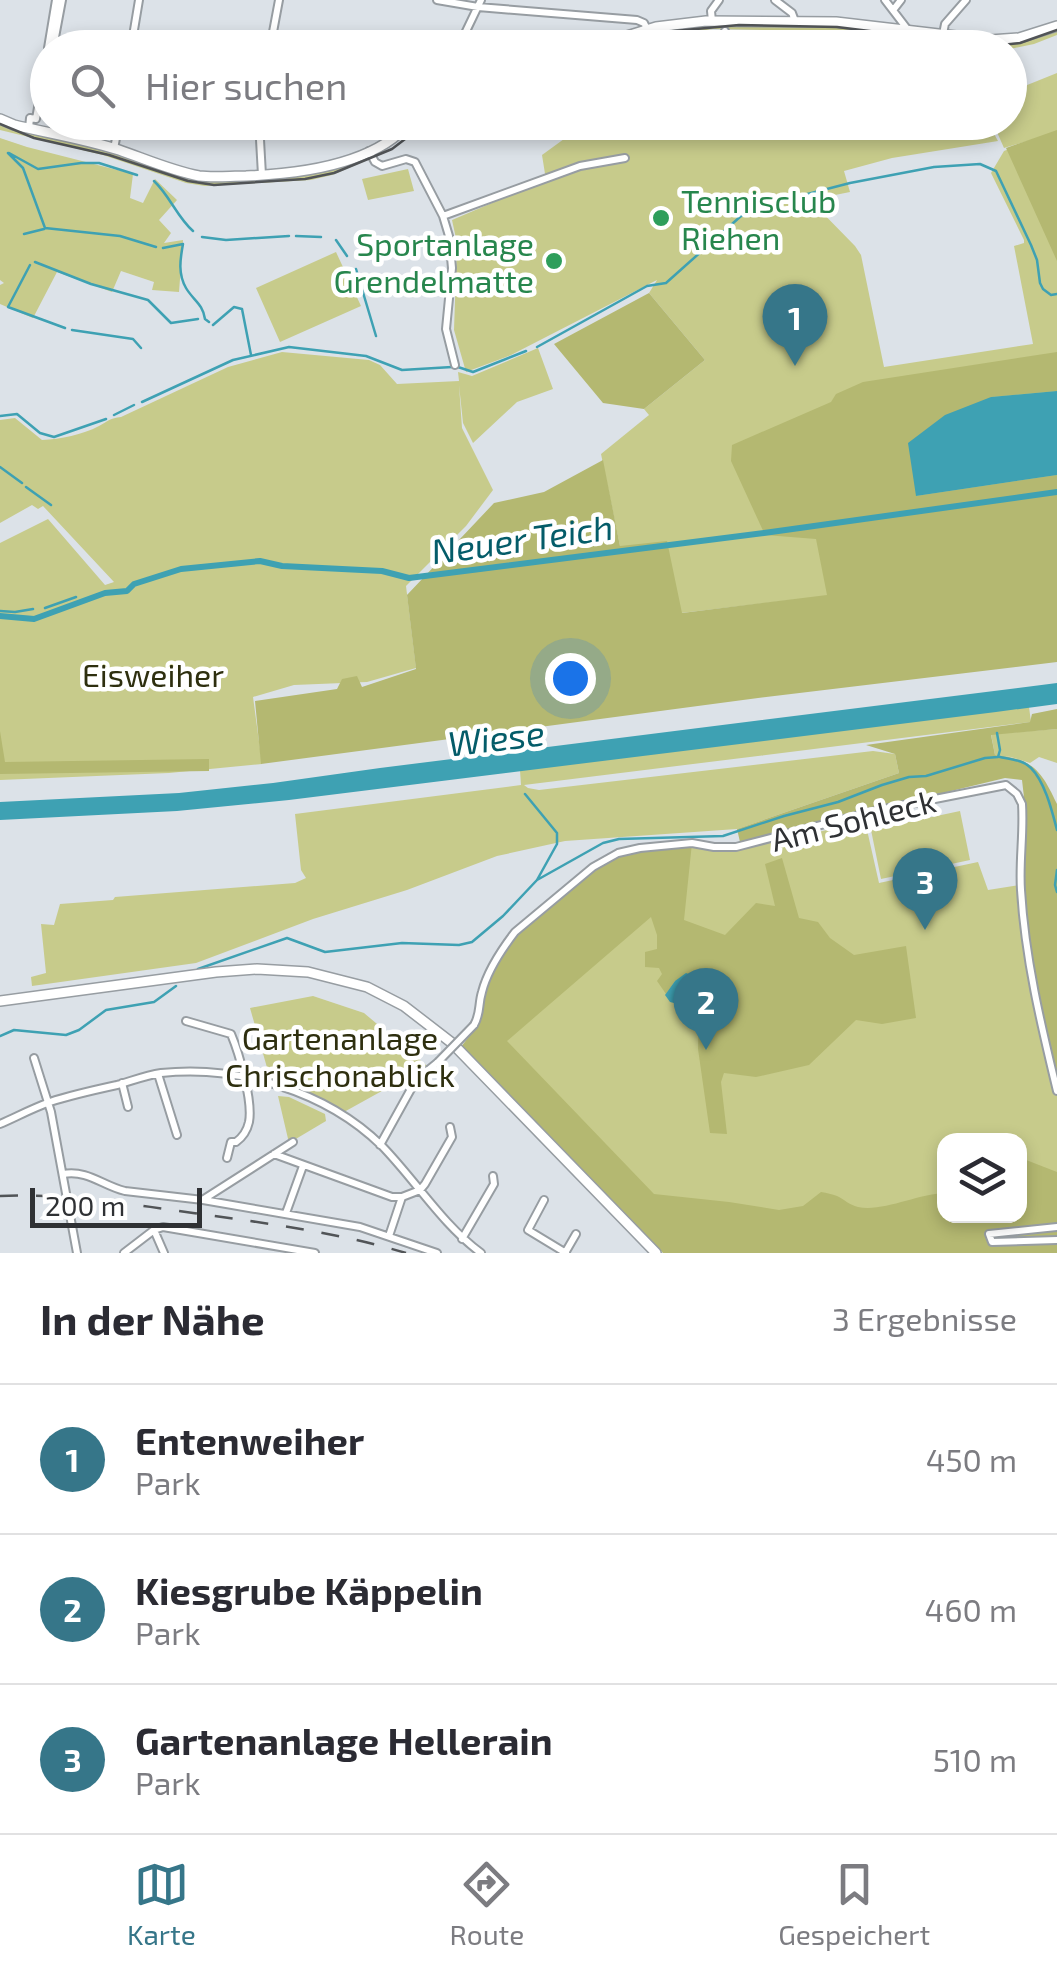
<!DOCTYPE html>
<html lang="de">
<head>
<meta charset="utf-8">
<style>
	:root { --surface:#fff; --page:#f2f2f3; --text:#2b2b33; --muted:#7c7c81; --line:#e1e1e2; --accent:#367689 }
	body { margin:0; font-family:"Exo 2",sans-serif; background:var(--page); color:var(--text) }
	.controls { position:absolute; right:30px; bottom:30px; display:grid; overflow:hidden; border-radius:20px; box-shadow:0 5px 15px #0003 }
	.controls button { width:90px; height:90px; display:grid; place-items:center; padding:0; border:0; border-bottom:2px solid var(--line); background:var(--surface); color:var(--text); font:50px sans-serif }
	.scale { position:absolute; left:30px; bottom:25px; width:172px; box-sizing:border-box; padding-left:10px; border:5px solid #2f3134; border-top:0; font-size:28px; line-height:35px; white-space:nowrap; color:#2f3134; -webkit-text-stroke:8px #fff; paint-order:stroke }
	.you { position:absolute; left:570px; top:678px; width:35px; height:35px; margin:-25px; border:8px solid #fff; border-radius:50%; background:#1a73e8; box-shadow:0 0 0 15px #1a73e833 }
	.badge { display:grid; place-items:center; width:65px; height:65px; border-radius:50%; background:var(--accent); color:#fff; font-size:32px; font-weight:700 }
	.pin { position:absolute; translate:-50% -82px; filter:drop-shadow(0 2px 5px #0008) }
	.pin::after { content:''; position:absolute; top:52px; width:35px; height:30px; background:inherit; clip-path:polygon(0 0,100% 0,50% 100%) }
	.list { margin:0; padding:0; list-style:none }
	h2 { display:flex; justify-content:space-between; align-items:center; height:130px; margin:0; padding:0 40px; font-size:42px }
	h2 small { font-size:32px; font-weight:400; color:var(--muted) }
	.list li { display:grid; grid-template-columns:65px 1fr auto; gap:30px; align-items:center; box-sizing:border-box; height:150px; padding:0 40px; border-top:2px solid var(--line) }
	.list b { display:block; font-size:38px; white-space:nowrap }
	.list p { margin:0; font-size:32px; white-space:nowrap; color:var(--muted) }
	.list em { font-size:32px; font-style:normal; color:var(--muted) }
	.icon { flex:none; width:55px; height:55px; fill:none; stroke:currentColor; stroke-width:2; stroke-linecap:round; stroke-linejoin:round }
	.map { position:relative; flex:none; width:1057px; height:1253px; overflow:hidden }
	.search { position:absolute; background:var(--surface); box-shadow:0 5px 15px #0003; left:30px; right:30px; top:30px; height:110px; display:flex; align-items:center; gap:25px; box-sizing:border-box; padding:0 35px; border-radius:55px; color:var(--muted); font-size:38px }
	.sheet { height:580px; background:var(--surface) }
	nav { display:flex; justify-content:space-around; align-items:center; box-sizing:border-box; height:140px; border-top:2px solid var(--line); background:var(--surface); font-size:28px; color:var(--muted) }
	nav a { display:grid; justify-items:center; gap:5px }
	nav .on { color:var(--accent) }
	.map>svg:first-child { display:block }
	.green { fill:#c7cb8b; fill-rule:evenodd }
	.forest { fill:#b4b871 }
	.water { fill:#3ea1b3 }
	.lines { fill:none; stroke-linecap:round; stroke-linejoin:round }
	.stream { stroke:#3ea1b3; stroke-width:2.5 }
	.canal { stroke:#3ea1b3; stroke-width:6 }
	.minor-casing { stroke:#979da2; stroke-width:10 }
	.major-casing { stroke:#979da2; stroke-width:12 }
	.minor { stroke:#fff; stroke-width:6 }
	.major { stroke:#fff; stroke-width:9 }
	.tram { stroke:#515457; stroke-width:2.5 }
	.rail { stroke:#515457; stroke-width:2.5; stroke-dasharray:18 18; stroke-linecap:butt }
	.minor-bridge-casing { stroke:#979da2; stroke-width:10; stroke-linecap:butt }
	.minor-bridge { stroke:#fff; stroke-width:6 }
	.leisure-dot { fill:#2e9e5b; stroke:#fff; stroke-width:4 }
	.labels { text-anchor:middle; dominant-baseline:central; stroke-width:9; stroke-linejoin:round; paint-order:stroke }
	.leisure-label { font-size:32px; fill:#27864d; stroke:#fff; text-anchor:start }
	.park-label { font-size:32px; fill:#2e2f0f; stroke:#fff }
	.street-label { font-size:32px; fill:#2f3134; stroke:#fff }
	.water-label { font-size:35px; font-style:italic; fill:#045c69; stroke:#fff }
</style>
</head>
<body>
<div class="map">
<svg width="1057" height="1253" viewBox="0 0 1057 1253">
	<rect width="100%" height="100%" fill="#dce2e8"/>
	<path class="green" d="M 821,25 L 902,34 L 902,40 L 817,31 L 713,29 L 652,38 L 650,32 L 699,26 Z
		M 1057,28 L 1057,35 L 1034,44 L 1010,49 L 965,47 L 916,42 L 916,36 L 976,44 Z
		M 1057,73 L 1057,493 L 826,596 L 681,613 L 620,546 L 601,454 L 649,415 L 644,409 L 705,360 L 649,293 L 657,280 L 511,355 L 466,372 L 454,330 L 457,243 L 452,220 L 546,180 L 542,155 L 586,123 L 988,123 L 998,141 L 892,158 L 844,171 L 850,192 L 810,200 L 855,246 L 861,255 L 884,367 L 1033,344 L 1014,246 L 1024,243 L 1024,240 L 991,173 L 1004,151 L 1031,140 L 1004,148 L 993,123 L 1010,122 L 1010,92 Z
		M 0,125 L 114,151 L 220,180 L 310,174 L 368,155 L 370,159 L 332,175 L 311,180 L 205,186 L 186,183 L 103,155 L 0,130 Z
		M 0,138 L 27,147 L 133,174 L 130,198 L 143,203 L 155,179 L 177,200 L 159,220 L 171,233 L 164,243 L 183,240 L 179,292 L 152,290 L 154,282 L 121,271 L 112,292 L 57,272 L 33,318 L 0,304 L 0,285 L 4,283 L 0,280 Z
		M 408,169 L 414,191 L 368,200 L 362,179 Z
		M 336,252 L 361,306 L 280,342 L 256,288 Z
		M 538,348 L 553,389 L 517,402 L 473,443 L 463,423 L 459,385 L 462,428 L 493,490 L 466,526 L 406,586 L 416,668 L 367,682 L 294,685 L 253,697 L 262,764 L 169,773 L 0,780 L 0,543 L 48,519 L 105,585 L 114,582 L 43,506 L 38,509 L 32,505 L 0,523 L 0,420 L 15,418 L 42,440 C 61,439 82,435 99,426 C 108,421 110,418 121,417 L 228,367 L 282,352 L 369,360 L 380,365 L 397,384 L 459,381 L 458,372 L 472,376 Z
		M 1029,707 L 1031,722 L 524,785 L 528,788 L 539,790 L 873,751 L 895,754 L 899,773 L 737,829 L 565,841 L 497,856 L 407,890 L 313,919 L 196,963 L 32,986 L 31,977 L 46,973 L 41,924 L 54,925 L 60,904 L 113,900 L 115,897 L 295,883 L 306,878 L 301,870 L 295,814 L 521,785 L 520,770 Z
		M 1057,729 L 1057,763 L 1039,757 L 1030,763 L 1011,757 L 995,755 L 991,734 Z
		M 960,811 L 970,860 L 881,879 L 871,830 Z
		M 865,821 L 879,883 L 978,862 L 988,890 L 1020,885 L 1057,1091 L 1057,1253 L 696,1253 L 498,1055 L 508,944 L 691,845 C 750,851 809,834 865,821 ZM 944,1140 L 1020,1140 L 1020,1216 L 944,1216 Z
		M 313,996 L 364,1013 L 427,1066 L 344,1112 L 306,1090 L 270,1078 L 250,1008 Z
		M 278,1096 L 289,1097 L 325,1114 L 326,1121 L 289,1143 Z"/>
	<path class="forest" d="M 1057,130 L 1057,261 L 1006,148 Z
		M 649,293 L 705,360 L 644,409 L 603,403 L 554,344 Z
		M 1057,352 L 1057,391 L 991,397 L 916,496 L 1057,475 L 1057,662 L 758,698 L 261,764 L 255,701 L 337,689 L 342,679 L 357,676 L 362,687 L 416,669 L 407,595 L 494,503 L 544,492 L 603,460 L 620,546 L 667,541 L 682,613 L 827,595 L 816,539 L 765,535 L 731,461 L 732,445 L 831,402 L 836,394 L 863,382 Z
		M 1057,709 L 1057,729 L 991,735 L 995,755 C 1033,759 1041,770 1057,804 L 1057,1089 C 1047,1044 1034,998 1028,952 C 1020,894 1030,837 1022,780 L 1005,778 L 740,842 L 737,829 L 899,773 L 895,754 L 866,745 L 1030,722 L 1032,714 Z
		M 0,731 L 5,762 L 209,759 L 209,771 L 0,774 Z
		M 692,843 L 684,920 L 725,935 L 756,903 L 775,906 L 765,864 L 782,858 L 799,918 L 818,922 L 830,938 L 854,955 L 906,946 L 916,1018 L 882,1024 L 856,1020 L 809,1065 L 756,1077 L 724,1073 L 721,1082 L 727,1134 L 710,1133 L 698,1049 L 699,1004 L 687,1002 L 701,992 L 675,981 L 666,994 L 657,981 L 662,974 L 659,968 L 645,967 L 645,952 L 657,949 L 657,935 L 651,917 L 507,1041 L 654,1194 L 729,1202 L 779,1210 L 803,1206 L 821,1192 C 827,1193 832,1194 837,1196 C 844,1199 849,1205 858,1207 C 883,1212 918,1194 944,1193 L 944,1216 L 1020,1216 L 1021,1158 L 1057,1172 L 1057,1253 L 663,1253 L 461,1047 L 476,1027 L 480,999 L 505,945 L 561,892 L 618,853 Z"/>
	<path class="water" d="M 1057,391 L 1057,475 L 916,496 L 908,443 L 945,415 L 991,397 Z
		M 1057,683 L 1057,704 L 996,712 L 289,800 L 177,811 L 0,820 L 0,802 L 179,793 L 273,783 L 380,768 Z
		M 686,973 L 697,977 L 701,992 L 682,1005 L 670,1002 L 665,995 L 675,981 Z"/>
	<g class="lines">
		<path class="stream" d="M 8,153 L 23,168 L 45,228 L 120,236 L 156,247
			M 9,153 L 38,169 L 81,163 L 99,163 L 137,175
			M 154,181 C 170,196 177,217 193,231
			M 24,234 L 44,229
			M 296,236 L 321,237
			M 202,237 L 226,240 L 289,236
			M 336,240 L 347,256
			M 163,248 L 183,244 C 180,260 178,274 186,288 C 193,300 203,304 205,319 L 209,322
			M 35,262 L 91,284 L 148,300 L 171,323 L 198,319
			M 30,265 L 8,307 L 65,328
			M 356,269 L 376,336
			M 213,325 L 234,307 L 242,309 L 251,355
			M 72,330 L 133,339 L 141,348
			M 537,347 L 647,286 L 666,283 L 741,216 L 796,197 L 850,183 L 934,167 L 980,164 L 996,171 L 1031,245 L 1037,260 L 1040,283 L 1043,289 L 1051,295 L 1057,294
			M 458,367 L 473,372 L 526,351
			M 142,402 L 233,360 L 289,347 L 366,356 L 402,370 L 452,367
			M 114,415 L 134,405
			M 0,416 L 17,414 L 40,433 L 54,437 L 106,419
			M 0,467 L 22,483
			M 26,487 L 51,505
			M 45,608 L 76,597
			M 0,611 L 15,612 L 33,609
			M 1000,757 C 1010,759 1023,760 1031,768 C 1045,782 1052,811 1057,830
			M 1057,870 L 1055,885 L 1057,892
			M 537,880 L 603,843 L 619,839 L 723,836 L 784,816 L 838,802 L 882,785 L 909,777 L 926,776 L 985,758 L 998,757 L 1000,750 L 997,733
			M 198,969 L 287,938 L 325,952 L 402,943 L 459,945 L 472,942 L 503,916 L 537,880 L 557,844 L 557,833 L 525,794
			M 0,1036 L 14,1030 L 66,1035 L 79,1030 L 106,1010 L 154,1002 L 176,986"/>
		<path class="canal" d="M 0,616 L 34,619 L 105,593 L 127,591 L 134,584 L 181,569 L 260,561 L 282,566 L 382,571 L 409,578 L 764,533 L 1057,492"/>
		<g class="minor-casing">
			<path id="minor" d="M 437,0 L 478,7 L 637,20 L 644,23 L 647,29
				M 775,0 L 792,13 L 795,21
				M 885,0 L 908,30
				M 894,9 L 901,0
				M 712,21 L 711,11 L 719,0
				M 725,31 L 729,48
				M 943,34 L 945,24 L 966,0
				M 48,48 L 56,0
				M 53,48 L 62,0
				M 131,48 L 139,0
				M 270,48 L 279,0
				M 458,48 L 481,0
				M 43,86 L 46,84 L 48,75
				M 259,122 L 262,175
				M 29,128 L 30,118 L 36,119 L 48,49
				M 114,149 L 119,122
				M 369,151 L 375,162 L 382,166 L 406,159 L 415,162 L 443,216 L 449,236 L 452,268 L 446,329 L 455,365
				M 443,216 L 580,166 L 625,158
				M 186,1021 L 231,1034 C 239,1053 253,1101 249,1122 C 247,1131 243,1137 236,1142 L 231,1142 L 227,1158
				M 474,1025 C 481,1013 478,1005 482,992 C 487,972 502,949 515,932 L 593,867 L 618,853 L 640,848 L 692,843 L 714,847 L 736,847 L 879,810 L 1006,785 L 1017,794 L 1022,804 C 1024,833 1019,862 1021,890 C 1025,958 1041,1025 1057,1091
				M 34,1058 L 51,1112 L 77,1253
				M 158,1074 L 177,1135
				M 122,1083 L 128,1107
				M 0,1124 C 16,1117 33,1108 50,1102 C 71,1095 94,1090 117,1085 C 131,1081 147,1075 161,1073 C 239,1065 326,1091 382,1146 C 416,1181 442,1224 481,1253
				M 380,1145 L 416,1080 L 438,1062
				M 274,1154 L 392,1197 L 402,1197 L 420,1190 L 425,1184 L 452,1137 L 450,1127
				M 63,1174 C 89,1170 101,1185 125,1191 L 203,1200 L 360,1227 L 437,1253
				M 204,1199 L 293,1142
				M 544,1200 L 528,1230 L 566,1253
				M 286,1213 L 303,1166
				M 1057,1227 L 989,1234 L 992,1242 L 1057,1240
				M 154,1230 L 164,1253
				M 389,1236 L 402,1197
				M 462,1239 L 494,1184 L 493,1176
				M 124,1253 L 154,1230 L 163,1227 L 315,1253
				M 565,1253 L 576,1234"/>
		</g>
		<g class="major-casing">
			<path id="major" d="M 588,48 L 656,27 L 706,21 L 836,22 L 990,40 L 1019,38 L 1057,26
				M 0,119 L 14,125 C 48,133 85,139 119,150 C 145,159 172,171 199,176 C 215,178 230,176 246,176 C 297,174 375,165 410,122
				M 0,1001 L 216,972 L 257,969 L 308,972 L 367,987 L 404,1006 L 452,1043 L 656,1253"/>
		</g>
		<use href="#minor" class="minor"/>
		<use href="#major" class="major"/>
		<path class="tram" d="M 604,48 L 653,33 L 739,25 L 837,27 L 991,46 L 1020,43 L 1057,30
			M 0,124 L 34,138 L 109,155 L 188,181 L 214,185 L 305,179 L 334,173 L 392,149 L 409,136 L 420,122"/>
		<path class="rail" d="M 0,1196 C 65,1193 129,1204 193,1213 C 265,1223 336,1232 406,1253"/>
		<g class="minor-bridge-casing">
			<path id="minor-bridge" d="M 438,1062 L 474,1025"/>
		</g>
		<use href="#minor-bridge" class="minor-bridge"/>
	</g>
	<g class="leisure-dot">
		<circle cx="661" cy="218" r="10"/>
		<circle cx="554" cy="261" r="10"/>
	</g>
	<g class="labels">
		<g class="leisure-label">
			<text x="681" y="200">Tennisclub<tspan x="681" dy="37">Riehen</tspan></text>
			<text x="534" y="243" text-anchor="end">Sportanlage<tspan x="534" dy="37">Grendelmatte</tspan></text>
		</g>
		<g class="park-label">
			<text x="153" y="674">Eisweiher</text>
			<text x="340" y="1037">Gartenanlage<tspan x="340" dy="37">Chrischonablick</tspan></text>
		</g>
		<g class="street-label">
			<text transform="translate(853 819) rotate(-14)">Am Sohleck</text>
		</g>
		<g class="water-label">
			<text transform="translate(522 538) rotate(-8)">Neuer Teich</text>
			<text transform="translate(496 737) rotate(-7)">Wiese</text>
		</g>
	</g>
</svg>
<div class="controls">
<button><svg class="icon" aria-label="layers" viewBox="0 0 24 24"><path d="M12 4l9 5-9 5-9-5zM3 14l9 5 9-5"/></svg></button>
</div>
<div class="scale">200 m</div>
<div class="you"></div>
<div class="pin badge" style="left:795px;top:366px">1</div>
<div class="pin badge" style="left:706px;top:1050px">2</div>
<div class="pin badge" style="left:925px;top:930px">3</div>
<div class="search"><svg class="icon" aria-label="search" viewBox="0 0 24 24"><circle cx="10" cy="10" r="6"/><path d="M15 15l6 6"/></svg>Hier suchen</div>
</div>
<section class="sheet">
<h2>In der Nähe<small>3 Ergebnisse</small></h2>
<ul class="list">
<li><span class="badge">1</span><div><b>Entenweiher</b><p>Park</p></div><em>450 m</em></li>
<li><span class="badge">2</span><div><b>Kiesgrube Käppelin</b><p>Park</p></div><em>460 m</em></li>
<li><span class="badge">3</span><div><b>Gartenanlage Hellerain</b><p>Park</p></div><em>510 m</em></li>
</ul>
</section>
<nav>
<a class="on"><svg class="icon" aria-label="map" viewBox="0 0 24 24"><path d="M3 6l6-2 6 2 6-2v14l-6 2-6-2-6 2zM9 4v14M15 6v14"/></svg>Karte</a>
<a><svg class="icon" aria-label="directions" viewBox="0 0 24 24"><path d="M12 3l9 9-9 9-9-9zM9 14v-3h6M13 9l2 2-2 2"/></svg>Route</a>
<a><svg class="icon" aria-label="saved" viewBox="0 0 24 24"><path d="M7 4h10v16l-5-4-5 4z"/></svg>Gespeichert</a>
</nav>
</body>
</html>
